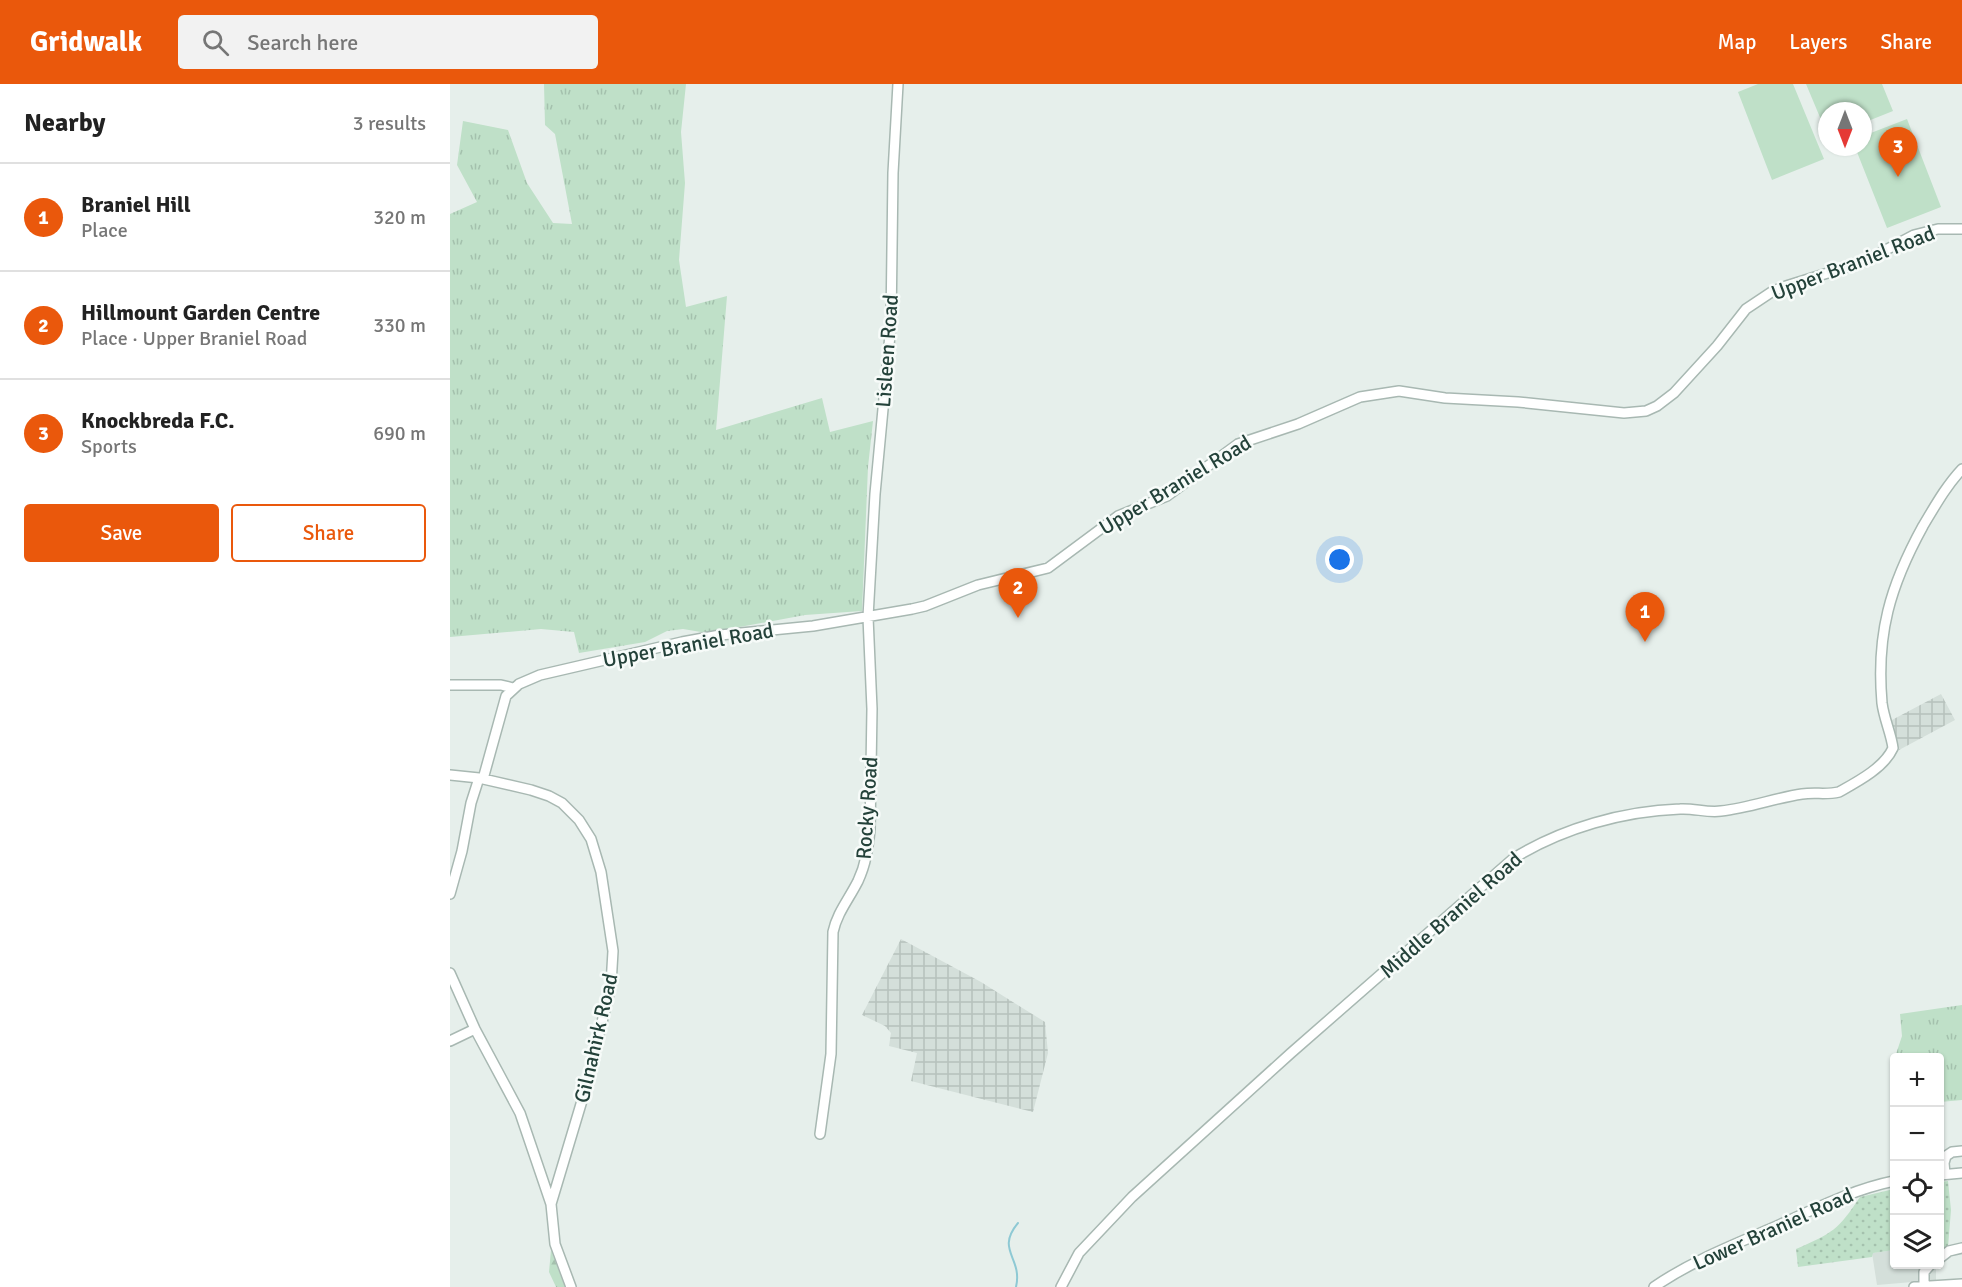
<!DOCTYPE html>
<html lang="en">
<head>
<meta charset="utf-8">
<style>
	:root { --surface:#fff; --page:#f2f2f2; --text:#222; --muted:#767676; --line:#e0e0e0; --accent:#ea580c }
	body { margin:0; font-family:Signika,sans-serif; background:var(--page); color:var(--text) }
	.controls { position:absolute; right:18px; bottom:18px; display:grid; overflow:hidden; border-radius:6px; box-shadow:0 2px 4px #0004 }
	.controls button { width:54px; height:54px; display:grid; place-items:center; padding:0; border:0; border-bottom:2px solid var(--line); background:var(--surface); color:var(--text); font:30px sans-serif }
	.compass { position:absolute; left:1368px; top:18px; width:54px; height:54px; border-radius:50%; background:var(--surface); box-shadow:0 2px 4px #0004; rotate:180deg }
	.you { position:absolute; left:890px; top:476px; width:21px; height:21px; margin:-15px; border:4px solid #fff; border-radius:50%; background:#1a73e8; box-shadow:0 0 0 9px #1a73e833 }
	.badge { display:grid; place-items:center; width:39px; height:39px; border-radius:50%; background:var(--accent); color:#fff; font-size:20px; font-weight:700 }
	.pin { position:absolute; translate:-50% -50px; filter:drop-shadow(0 2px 3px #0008) }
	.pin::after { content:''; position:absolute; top:32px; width:21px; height:18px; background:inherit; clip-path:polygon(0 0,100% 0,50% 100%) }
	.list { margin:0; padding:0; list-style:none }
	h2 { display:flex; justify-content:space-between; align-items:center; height:78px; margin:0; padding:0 24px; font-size:26px }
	h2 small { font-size:20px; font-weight:400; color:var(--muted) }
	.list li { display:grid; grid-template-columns:39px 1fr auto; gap:18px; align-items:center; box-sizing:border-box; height:108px; padding:0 24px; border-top:2px solid var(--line) }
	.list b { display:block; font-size:22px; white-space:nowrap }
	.list p { margin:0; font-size:20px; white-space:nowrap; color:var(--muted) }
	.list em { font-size:20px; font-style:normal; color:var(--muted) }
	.actions { display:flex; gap:12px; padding:18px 24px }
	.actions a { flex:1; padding:14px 0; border:2px solid var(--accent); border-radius:6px; text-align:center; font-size:21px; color:var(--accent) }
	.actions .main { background:var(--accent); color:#fff }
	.icon { flex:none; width:33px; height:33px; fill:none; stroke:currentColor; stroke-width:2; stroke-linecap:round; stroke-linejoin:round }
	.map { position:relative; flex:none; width:1512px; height:1203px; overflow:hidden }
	header { display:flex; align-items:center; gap:36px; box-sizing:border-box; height:84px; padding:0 30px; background:var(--accent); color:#fff }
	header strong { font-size:28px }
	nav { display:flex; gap:33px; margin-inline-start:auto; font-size:21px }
	.search { width:420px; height:54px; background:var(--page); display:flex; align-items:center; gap:15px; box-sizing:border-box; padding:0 21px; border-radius:6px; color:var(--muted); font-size:22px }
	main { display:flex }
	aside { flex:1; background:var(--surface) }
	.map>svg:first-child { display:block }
	.built { fill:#d4dfda }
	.industrial { fill:url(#industrial-grid) }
	.grass { fill:url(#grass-tufts) }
	.forest { fill:url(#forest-firs) }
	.park { fill:url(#park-dots) }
	.garden { fill:#bfe0c8 }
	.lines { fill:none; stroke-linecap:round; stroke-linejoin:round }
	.stream { stroke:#8ec9d4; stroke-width:2 }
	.minor-casing { stroke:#a8b8b2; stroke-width:12 }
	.minor { stroke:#fff; stroke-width:9 }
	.labels { text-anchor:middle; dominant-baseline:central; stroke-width:5; stroke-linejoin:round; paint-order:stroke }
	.street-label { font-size:21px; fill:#24423a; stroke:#f7fbf9 }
</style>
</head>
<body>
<header>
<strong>Gridwalk</strong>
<div class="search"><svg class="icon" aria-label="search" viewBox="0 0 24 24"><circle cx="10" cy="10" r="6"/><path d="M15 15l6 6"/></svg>Search here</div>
<nav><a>Map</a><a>Layers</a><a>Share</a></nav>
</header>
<main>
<aside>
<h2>Nearby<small>3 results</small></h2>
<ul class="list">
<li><span class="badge">1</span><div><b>Braniel Hill</b><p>Place</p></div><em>320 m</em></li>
<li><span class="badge">2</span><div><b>Hillmount Garden Centre</b><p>Place · Upper Braniel Road</p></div><em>330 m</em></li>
<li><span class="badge">3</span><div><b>Knockbreda F.C.</b><p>Sports</p></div><em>690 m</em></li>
</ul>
<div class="actions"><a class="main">Save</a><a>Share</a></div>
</aside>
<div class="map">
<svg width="1512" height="1203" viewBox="0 0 1512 1203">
	<defs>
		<pattern id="industrial-grid" width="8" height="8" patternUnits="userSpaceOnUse" patternTransform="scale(1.5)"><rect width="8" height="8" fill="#d4dfda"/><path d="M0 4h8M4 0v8" fill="none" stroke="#b6c1bc"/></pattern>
		<pattern id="grass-tufts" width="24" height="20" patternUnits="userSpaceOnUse" patternTransform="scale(1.5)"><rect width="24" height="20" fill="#bfe0c8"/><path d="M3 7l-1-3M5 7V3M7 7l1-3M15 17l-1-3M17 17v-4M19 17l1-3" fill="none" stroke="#a4c1ad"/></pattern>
		<pattern id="forest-firs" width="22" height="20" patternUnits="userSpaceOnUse" patternTransform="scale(1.5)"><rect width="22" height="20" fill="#bfe0c8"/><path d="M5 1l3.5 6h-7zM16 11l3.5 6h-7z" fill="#a4c1ad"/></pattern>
		<pattern id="park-dots" width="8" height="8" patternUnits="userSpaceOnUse" patternTransform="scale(1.5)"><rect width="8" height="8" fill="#bfe0c8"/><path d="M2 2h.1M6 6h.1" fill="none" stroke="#a4c1ad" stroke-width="1.8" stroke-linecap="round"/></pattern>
	</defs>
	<rect width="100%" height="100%" fill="#e6efeb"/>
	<path class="built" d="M 1444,1166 L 1444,1180 L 1486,1181 L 1486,1196 L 1427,1201 L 1422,1169 Z"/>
	<path class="industrial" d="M 1491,610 L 1505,636 L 1449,666 L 1440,637 Z
		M 451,855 L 531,898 L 595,938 L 598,969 L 583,1028 L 461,997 L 467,969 L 439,962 L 441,949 L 435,942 L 412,931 Z"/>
	<path class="grass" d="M 94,0 L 236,0 L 231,48 L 235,99 L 229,176 L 236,223 L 277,212 L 266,346 L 372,314 L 380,348 L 423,337 L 418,383 L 412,527 L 355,531 L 257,549 L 233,545 L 217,547 L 195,558 L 129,569 L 124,548 L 91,545 L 0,553 L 0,130 L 27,118 L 7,81 L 13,37 L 58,46 L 77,99 L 103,139 L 122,140 L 105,50 L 95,41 Z
		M 1512,921 L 1512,1016 L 1490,1018 L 1490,974 L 1445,973 L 1452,952 L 1450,930 Z"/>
	<path class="forest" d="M 101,1166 L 115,1203 L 106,1203 L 99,1188 Z"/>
	<path class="park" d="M 1498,1097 L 1501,1126 L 1498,1163 L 1493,1165 L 1490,1162 L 1490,1098 Z
		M 1444,1105 L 1444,1166 L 1423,1169 L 1422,1173 L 1348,1183 L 1346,1165 C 1383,1149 1388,1146 1410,1113 Z"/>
	<path class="garden" d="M 1308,0 L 1343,0 L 1374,75 L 1322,96 L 1288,8 Z
		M 1356,0 L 1432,0 L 1443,27 L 1413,39 L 1413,27 L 1377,27 L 1377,50 Z
		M 1457,35 L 1491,123 L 1437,144 L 1405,63 L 1413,63 L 1413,52 Z"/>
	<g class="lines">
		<path class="stream" d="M 566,1203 C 573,1173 545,1167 568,1139"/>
		<g class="minor-casing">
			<path id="minor" d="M 0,601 L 51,601 L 63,604
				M 0,691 L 29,694 L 81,706 L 99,712 L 112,719 L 129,736 L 141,755 L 151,788 L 163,867 L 161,901 L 137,1000 L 101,1120 L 105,1160 L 121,1203
				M 33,695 L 56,612 L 69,600 L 90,591 L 232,558 L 270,551 L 363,542 L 462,525 L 475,522 L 528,501 L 598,484 L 668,432 L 717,412 L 788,360 L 848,340 L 910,313 L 949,307 L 995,314 L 1068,318 L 1174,329 L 1196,327 L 1207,322 L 1224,309 L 1267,262 L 1296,225 L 1323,207 L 1336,202 L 1413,178 L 1464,151 L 1488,145 L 1512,145
				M 0,810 L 12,767 L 21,719 L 29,694
				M 0,889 L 25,945 L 70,1029 L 101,1120
				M 0,957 L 25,945
				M 370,1050 L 381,970 L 383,848 C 387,829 399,815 408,797 C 416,780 418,764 420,746 L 422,625 L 418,533 L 425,410 L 441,240 L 443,89 L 448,0
				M 1495,1090 L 1494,1079 L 1496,1072 L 1502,1068 L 1512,1067
				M 1490,1091 L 1512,1089
				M 1490,1174 L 1499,1167 L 1512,1164
				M 1474,1202 L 1474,1188 L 1481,1180
				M 611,1203 L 629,1169 L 682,1113 L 841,969 L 1064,774 C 1113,744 1173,727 1230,725 C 1244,724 1257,729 1271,727 C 1299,724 1325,714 1352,710 C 1365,708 1376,711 1389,708 C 1407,698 1434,684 1443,664 C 1441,649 1434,635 1432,619 C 1426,550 1440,502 1473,442 C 1485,422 1496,402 1512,385
				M 1204,1203 C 1240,1178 1281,1162 1320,1145 C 1361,1127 1400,1106 1444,1097
				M 1464,1203 L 1512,1200"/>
		</g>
		<use href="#minor" class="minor"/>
	</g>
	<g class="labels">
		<g class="street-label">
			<text transform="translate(1403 179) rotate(-21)">Upper Braniel Road</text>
			<text transform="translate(437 267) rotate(-86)">Lisleen Road</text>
			<text transform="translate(725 401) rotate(-31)">Upper Braniel Road</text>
			<text transform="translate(238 561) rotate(-10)">Upper Braniel Road</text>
			<text transform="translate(417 724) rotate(-86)">Rocky Road</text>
			<text transform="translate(1001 831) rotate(-41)">Middle Braniel Road</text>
			<text transform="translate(146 954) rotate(-77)">Gilnahirk Road</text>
			<text transform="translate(1323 1145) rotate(-24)">Lower Braniel Road</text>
		</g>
	</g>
</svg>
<div class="controls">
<button>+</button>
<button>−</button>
<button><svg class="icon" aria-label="locate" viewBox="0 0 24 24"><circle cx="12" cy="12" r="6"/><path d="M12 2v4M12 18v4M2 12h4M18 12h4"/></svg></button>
<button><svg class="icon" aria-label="layers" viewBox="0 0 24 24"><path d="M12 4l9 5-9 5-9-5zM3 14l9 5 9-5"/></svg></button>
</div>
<svg class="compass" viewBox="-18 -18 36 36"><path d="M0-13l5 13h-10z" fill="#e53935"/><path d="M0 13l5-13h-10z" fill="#767676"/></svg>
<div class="you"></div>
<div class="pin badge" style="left:1195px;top:558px">1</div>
<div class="pin badge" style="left:568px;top:534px">2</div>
<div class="pin badge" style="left:1448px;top:93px">3</div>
</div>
</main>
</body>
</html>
